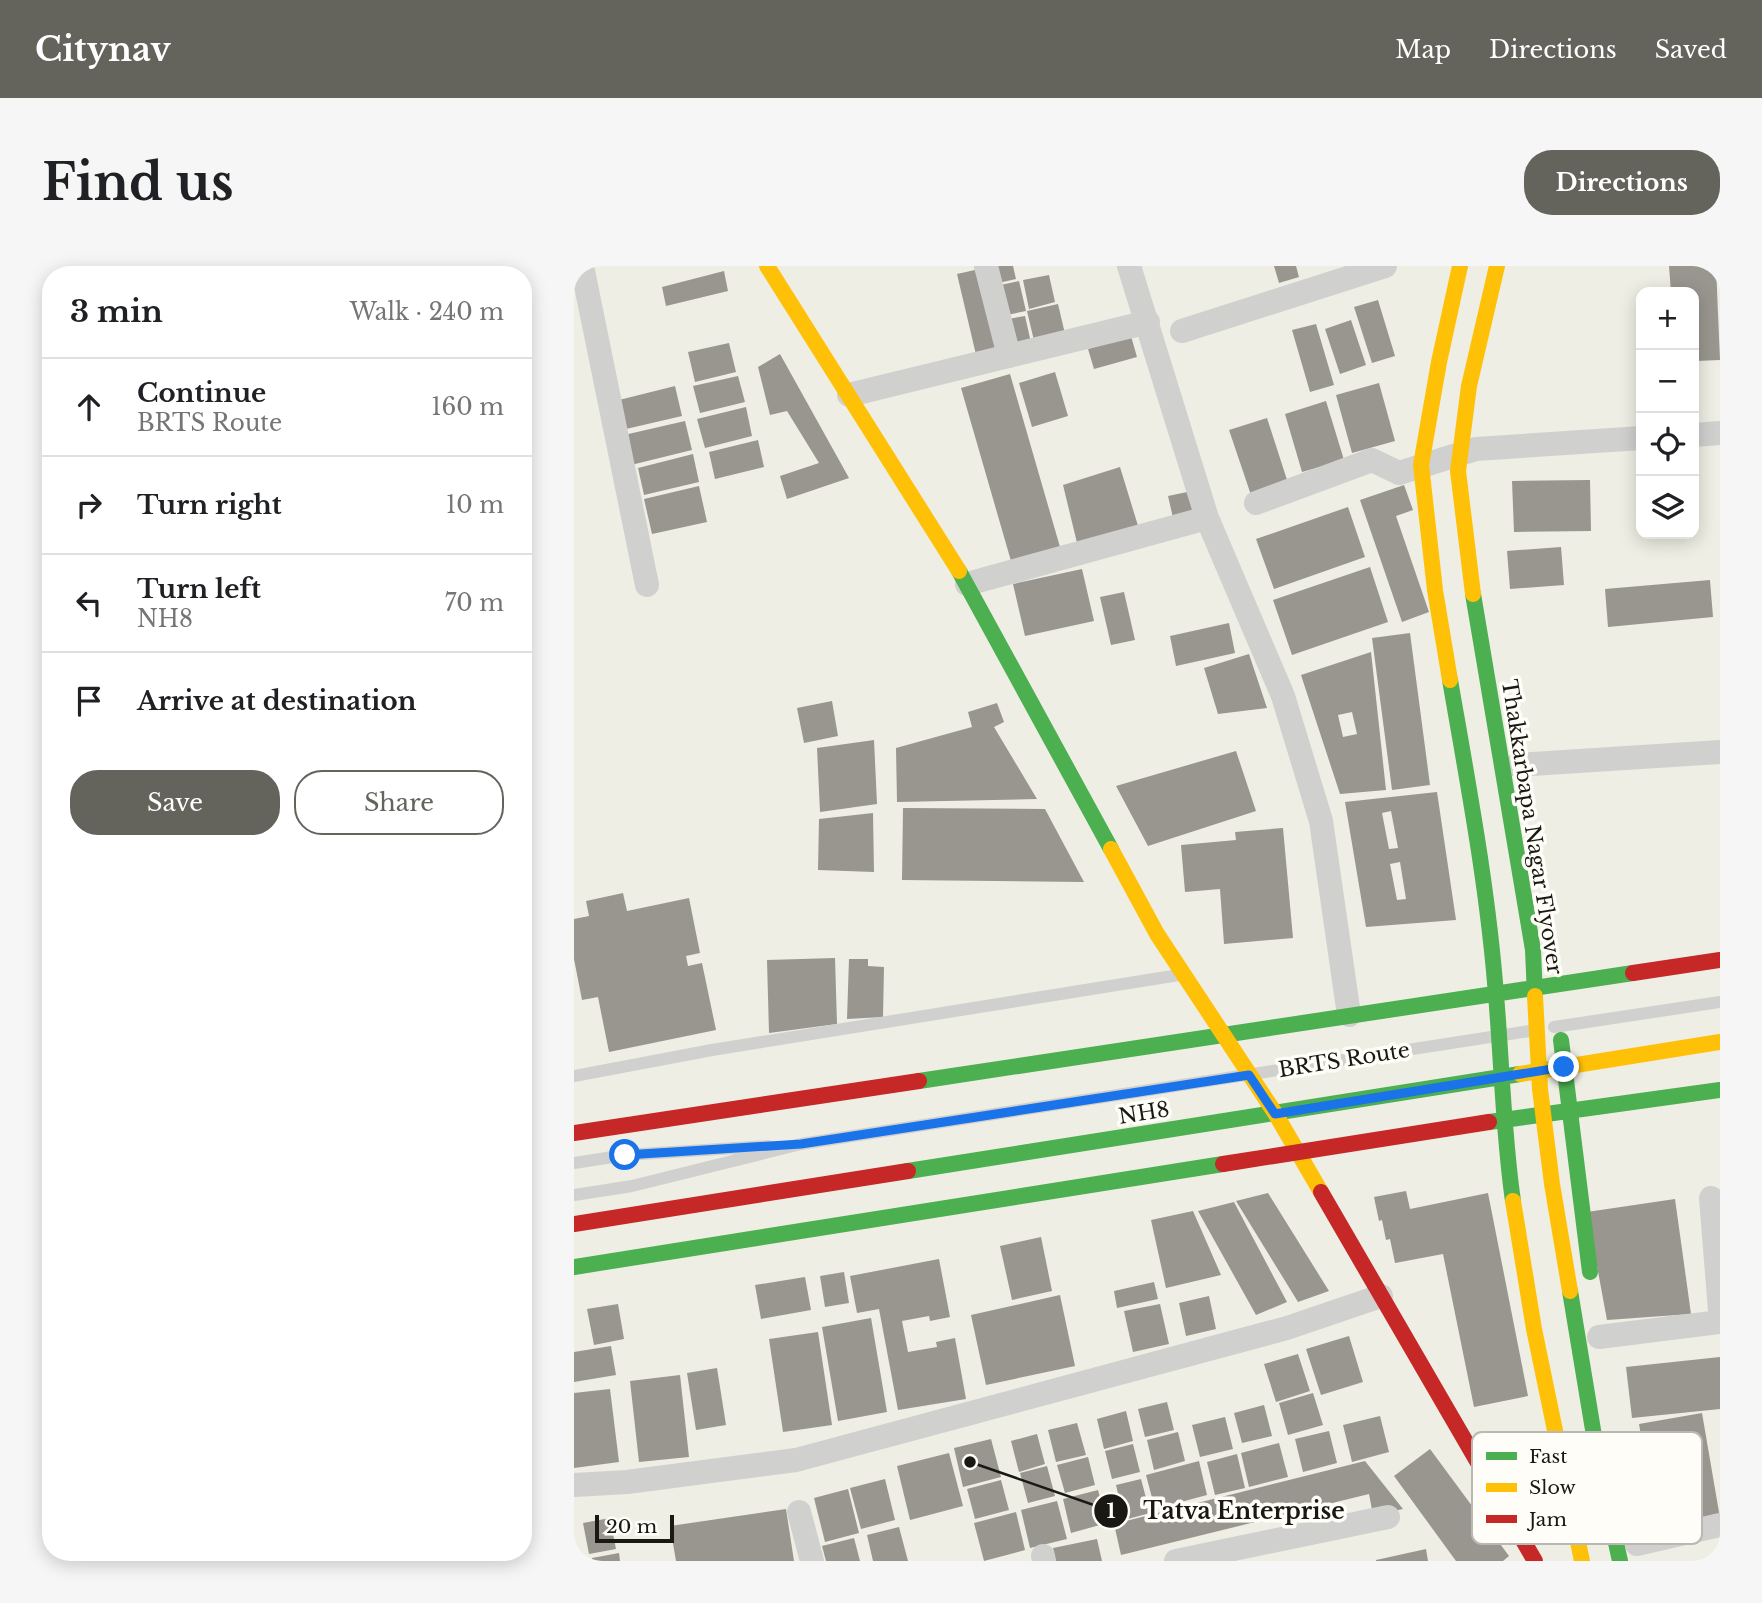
<!DOCTYPE html>
<html lang="en">
<head>
<meta charset="utf-8">
<style>
	:root { --surface:#fff; --page:#f6f6f6; --text:#202124; --muted:#757577; --line:#e0e0e0; --accent:#64635c }
	body { margin:0; font-family:"Libre Baskerville",serif; background:var(--page); color:var(--text) }
	.controls { position:absolute; right:21px; top:21px; display:grid; overflow:hidden; border-radius:14px; box-shadow:0 4px 18px #0003 }
	.controls button { width:63px; height:63px; display:grid; place-items:center; padding:0; border:0; border-bottom:2px solid var(--line); background:var(--surface); color:var(--text); font:35px sans-serif }
	.scale { position:absolute; left:21px; bottom:18px; width:79px; box-sizing:border-box; padding-left:7px; border:4px solid #191812; border-top:0; font-size:19px; line-height:24px; white-space:nowrap; color:#191812; -webkit-text-stroke:5px #fefdf7; paint-order:stroke }
	.stop { position:absolute; width:21px; height:21px; margin:-16px; border:5px solid #1a73e8; border-radius:50%; background:#fff }
	.stop.end { background:#1a73e8; border-color:#fff; box-shadow:0 2px 7px #0008 }
	.list { margin:0; padding:0; list-style:none }
	h2 { display:flex; justify-content:space-between; align-items:center; height:91px; margin:0; padding:0 28px; font-size:30px }
	h2 small { font-size:23px; font-weight:400; color:var(--muted) }
	.list li { display:grid; grid-template-columns:46px 1fr auto; gap:21px; align-items:center; box-sizing:border-box; height:98px; padding:0 28px; border-top:2px solid var(--line) }
	.list b { display:block; font-size:26px; white-space:nowrap }
	.list p { margin:0; font-size:23px; white-space:nowrap; color:var(--muted) }
	.list em { font-size:23px; font-style:normal; color:var(--muted) }
	.actions { display:flex; gap:14px; padding:21px 28px }
	.actions a { flex:1; padding:16px 0; border:2px solid var(--accent); border-radius:28px; text-align:center; font-size:24px; color:var(--accent) }
	.actions .main { background:var(--accent); color:#fff }
	.icon { flex:none; width:38px; height:38px; fill:none; stroke:currentColor; stroke-width:2; stroke-linecap:round; stroke-linejoin:round }
	.map { position:relative; flex:none; width:1146px; height:1295px; overflow:hidden; border-radius:28px }
	header { display:flex; align-items:center; gap:42px; box-sizing:border-box; height:98px; padding:0 35px; background:var(--accent); color:#fff }
	header strong { font-size:33px }
	nav { display:flex; gap:38px; margin-inline-start:auto; font-size:24px }
	.intro { display:flex; align-items:center; justify-content:space-between; box-sizing:border-box; height:168px; padding:0 42px }
	h1 { margin:0; font-size:49px }
	.button { padding:18px 32px; border-radius:28px; background:var(--accent); color:#fff; font-size:24px; font-weight:700 }
	main { display:flex; gap:42px; padding:0 42px }
	aside { flex:1; background:var(--surface); border-radius:28px; box-shadow:0 4px 18px #0003 }
	.map>svg:first-child { display:block }
	.building { fill:#98968f; fill-rule:evenodd }
	.lines { fill:none; stroke-linecap:round; stroke-linejoin:round }
	.lane { stroke:#d0d0ce; stroke-width:12 }
	.street { stroke:#d0d0ce; stroke-width:24 }
	.fast { stroke:#4caf50; stroke-width:16 }
	.slow { stroke:#ffc107; stroke-width:16 }
	.jam { stroke:#c62828; stroke-width:16 }
	.route { stroke:#1a73e8; stroke-width:9 }
	.labels { text-anchor:middle; dominant-baseline:central; stroke-width:7; stroke-linejoin:round; paint-order:stroke }
	.street-label { font-size:21px; fill:#191812; stroke:#fefdf7 }
	.key { fill:#fefdf7; stroke:#b9b8b2; stroke-width:2 }
	.key-label { font-size:19px; fill:#191812 }
	.leader { fill:none; stroke:#191812; stroke-width:2.5 }
	.callout-dot { fill:#191812; stroke:#fefdf7; stroke-width:2.5 }
	.mark-label { font-size:21px; text-anchor:middle; font-weight:bold; fill:#fff }
	.callout-label { font-size:23px; text-anchor:middle; font-weight:bold; fill:#191812; stroke:#fefdf7; stroke-width:7; stroke-linejoin:round; paint-order:stroke }
</style>
</head>
<body>
<header>
<strong>Citynav</strong>
<nav><a>Map</a><a>Directions</a><a>Saved</a></nav>
</header>
<div class="intro"><h1>Find us</h1><a class="button">Directions</a></div>
<main>
<aside>
<h2>3 min<small>Walk · 240 m</small></h2>
<ul class="list">
<li><svg class="icon" aria-label="ahead" viewBox="0 0 24 24"><path d="M12 20V5M6 11l6-6 6 6"/></svg><div><b>Continue</b><p>BRTS Route</p></div><em>160 m</em></li>
<li><svg class="icon" aria-label="right" viewBox="0 0 24 24"><path d="M7 20v-9h11M14 6l5 5-5 5"/></svg><div><b>Turn right</b></div><em>10 m</em></li>
<li><svg class="icon" aria-label="left" viewBox="0 0 24 24"><path d="M17 20v-9H6M10 6l-5 5 5 5"/></svg><div><b>Turn left</b><p>NH8</p></div><em>70 m</em></li>
<li><svg class="icon" aria-label="arrive" viewBox="0 0 24 24"><path d="M6 21V4h12l-3 4 3 4H6"/></svg><div><b>Arrive at destination</b></div></li>
</ul>
<div class="actions"><a class="main">Save</a><a>Share</a></div>
</aside>
<div class="map">
<svg width="1146" height="1295" viewBox="0 0 1146 1295">
	<rect width="100%" height="100%" fill="#eeeee4"/>
	<path class="building" d="M 416,0 L 439,0 L 442,13 L 420,18 Z
		M 700,0 L 722,0 L 725,11 L 705,17 Z
		M 1095,0 L 1142,0 L 1146,94 L 1122,95 L 1120,26 L 1097,26 Z
		M 410,2 L 430,87 L 403,93 L 383,8 Z
		M 150,5 L 154,25 L 92,40 L 88,21 Z
		M 475,9 L 481,36 L 455,43 L 449,14 Z
		M 445,15 L 452,45 L 428,50 L 422,20 Z
		M 804,34 L 821,90 L 798,97 L 780,41 Z
		M 484,38 L 492,72 L 461,79 L 453,45 Z
		M 451,50 L 458,81 L 441,84 L 434,53 Z
		M 777,54 L 792,99 L 766,108 L 751,63 Z
		M 742,58 L 760,119 L 736,126 L 718,64 Z
		M 557,70 L 563,91 L 520,103 L 514,83 Z
		M 155,77 L 162,106 L 121,116 L 114,86 Z
		M 206,88 L 275,212 L 213,233 L 206,210 L 245,197 L 213,145 L 196,149 L 184,101 Z
		M 481,106 L 494,150 L 458,161 L 445,117 Z
		M 436,108 L 486,281 L 437,295 L 387,122 Z
		M 164,110 L 171,136 L 126,147 L 119,120 Z
		M 805,117 L 821,175 L 778,187 L 762,129 Z
		M 101,120 L 108,150 L 52,163 L 45,134 Z
		M 752,135 L 770,194 L 728,206 L 711,148 Z
		M 172,141 L 178,170 L 131,182 L 123,153 Z
		M 693,152 L 714,217 L 677,229 L 655,164 Z
		M 111,155 L 118,184 L 57,199 L 50,169 Z
		M 184,174 L 190,201 L 141,213 L 135,186 Z
		M 119,188 L 125,216 L 70,229 L 64,202 Z
		M 546,201 L 565,263 L 504,281 L 489,219 Z
		M 1016,214 L 1017,265 L 940,266 L 938,215 Z
		M 830,219 L 839,244 L 822,250 L 855,346 L 828,356 L 786,234 Z
		M 125,220 L 133,256 L 78,268 L 70,233 Z
		M 618,225 L 624,251 L 600,256 L 594,230 Z
		M 774,241 L 791,291 L 700,323 L 682,273 Z
		M 987,281 L 990,319 L 936,323 L 933,285 Z
		M 796,301 L 814,356 L 718,389 L 699,334 Z
		M 508,303 L 520,355 L 451,370 L 439,318 Z
		M 1136,314 L 1139,351 L 1034,361 L 1031,323 Z
		M 550,326 L 561,374 L 537,379 L 526,331 Z
		M 655,357 L 661,387 L 602,400 L 596,370 Z
		M 836,367 L 856,519 L 818,524 L 798,372 Z
		M 797,386 L 812,524 L 766,528 L 727,409 ZM 778,446 L 783,468 L 769,471 L 764,449 Z
		M 675,388 L 693,442 L 644,448 L 630,402 Z
		M 258,435 L 264,470 L 230,477 L 223,442 Z
		M 423,437 L 430,456 L 420,461 L 463,533 L 323,536 L 322,482 L 398,461 L 394,446 Z
		M 300,474 L 303,538 L 246,546 L 243,482 Z
		M 662,485 L 682,545 L 574,580 L 542,520 Z
		M 863,526 L 882,654 L 792,661 L 771,536 ZM 817,545 L 824,582 L 815,583 L 808,547 ZM 826,596 L 832,633 L 823,634 L 816,598 Z
		M 329,542 L 471,543 L 510,616 L 328,614 Z
		M 299,547 L 300,606 L 244,604 L 245,553 Z
		M 709,562 L 719,672 L 650,678 L 646,623 L 611,626 L 607,579 L 662,574 L 661,566 Z
		M 49,627 L 53,645 L 115,632 L 126,687 L 112,690 L 114,700 L 128,697 L 142,764 L 35,786 L 24,731 L 8,734 L 0,693 L 0,653 L 15,650 L 12,635 Z
		M 261,692 L 263,758 L 195,767 L 193,694 Z
		M 275,693 L 294,693 L 294,700 L 310,701 L 309,751 L 273,753 Z
		M 832,925 L 836,943 L 914,927 L 954,1130 L 900,1141 L 869,988 L 821,997 L 816,973 L 812,974 L 808,954 L 805,955 L 800,931 Z
		M 694,927 L 755,1025 L 724,1036 L 662,935 Z
		M 1101,933 L 1117,1048 L 1033,1054 L 1013,946 Z
		M 660,936 L 713,1036 L 682,1049 L 624,945 Z
		M 619,945 L 647,1009 L 592,1022 L 577,954 Z
		M 467,971 L 478,1025 L 438,1034 L 426,980 Z
		M 365,993 L 376,1051 L 356,1055 L 355,1050 L 328,1055 L 334,1086 L 363,1081 L 362,1076 L 381,1072 L 392,1133 L 324,1144 L 305,1043 L 283,1047 L 276,1010 Z
		M 270,1006 L 275,1037 L 251,1041 L 246,1010 Z
		M 231,1011 L 237,1044 L 187,1053 L 181,1019 Z
		M 580,1016 L 584,1033 L 543,1042 L 540,1025 Z
		M 486,1029 L 501,1100 L 412,1119 L 397,1049 Z
		M 635,1030 L 642,1063 L 612,1070 L 605,1037 Z
		M 44,1038 L 50,1073 L 20,1079 L 13,1043 Z
		M 586,1038 L 595,1078 L 559,1086 L 550,1045 Z
		M 297,1052 L 313,1146 L 264,1155 L 248,1061 Z
		M 244,1066 L 258,1159 L 209,1166 L 195,1073 Z
		M 775,1070 L 789,1116 L 747,1129 L 732,1083 Z
		M 37,1080 L 42,1109 L 0,1116 L 0,1086 Z
		M 724,1088 L 736,1125 L 702,1136 L 690,1098 Z
		M 1146,1091 L 1146,1143 L 1058,1152 L 1052,1101 Z
		M 143,1102 L 152,1159 L 122,1164 L 113,1107 Z
		M 106,1109 L 115,1191 L 65,1196 L 56,1115 Z
		M 36,1123 L 45,1196 L 0,1202 L 0,1127 Z
		M 739,1127 L 749,1159 L 714,1169 L 705,1137 Z
		M 593,1136 L 600,1164 L 571,1171 L 564,1143 Z
		M 690,1139 L 698,1170 L 668,1177 L 660,1147 Z
		M 552,1145 L 559,1175 L 530,1183 L 523,1153 Z
		M 1128,1147 L 1146,1252 L 1083,1263 L 1065,1158 Z
		M 806,1150 L 815,1186 L 778,1196 L 769,1159 Z
		M 651,1151 L 659,1183 L 626,1191 L 618,1159 Z
		M 503,1157 L 512,1189 L 482,1196 L 474,1164 Z
		M 755,1165 L 763,1197 L 729,1206 L 721,1173 Z
		M 604,1166 L 611,1195 L 580,1204 L 573,1174 Z
		M 463,1168 L 471,1198 L 445,1206 L 437,1175 Z
		M 417,1173 L 427,1211 L 389,1221 L 380,1182 Z
		M 705,1177 L 714,1211 L 675,1221 L 667,1187 Z
		M 559,1178 L 566,1206 L 538,1213 L 531,1185 Z
		M 856,1183 L 935,1290 L 929,1295 L 882,1295 L 820,1210 Z
		M 375,1187 L 389,1240 L 336,1254 L 323,1200 Z
		M 663,1188 L 671,1222 L 641,1229 L 633,1196 Z
		M 514,1191 L 521,1219 L 491,1227 L 483,1199 Z
		M 625,1195 L 633,1229 L 581,1243 L 572,1209 Z
		M 791,1195 L 829,1243 L 799,1249 L 795,1228 L 547,1289 L 540,1258 Z
		M 473,1200 L 481,1230 L 454,1237 L 446,1207 Z
		M 311,1213 L 321,1254 L 287,1263 L 276,1222 Z
		M 567,1213 L 576,1247 L 550,1254 L 542,1219 Z
		M 427,1214 L 435,1244 L 401,1253 L 393,1223 Z
		M 274,1223 L 285,1267 L 251,1276 L 240,1232 Z
		M 524,1224 L 533,1257 L 497,1267 L 489,1233 Z
		M 483,1235 L 493,1273 L 456,1282 L 447,1244 Z
		M 212,1243 L 220,1295 L 102,1295 L 96,1260 Z
		M 442,1246 L 451,1284 L 410,1295 L 400,1257 Z
		M 36,1252 L 42,1283 L 15,1288 L 9,1257 Z
		M 325,1261 L 334,1295 L 299,1295 L 293,1269 Z
		M 280,1272 L 286,1295 L 252,1295 L 248,1280 Z
		M 523,1273 L 528,1295 L 482,1295 L 479,1282 Z
		M 852,1283 L 854,1295 L 802,1295 L 802,1294 Z
		M 45,1287 L 46,1295 L 18,1295 L 18,1292 Z"/>
	<g class="lines">
		<path class="lane" d="M 980,761 L 1146,736
			M 0,810 L 138,784 L 605,709
			M 0,897 L 51,889 L 195,880
			M 0,929 L 58,920 L 227,878 L 962,764"/>
		<path class="street" d="M 8,0 L 73,319
			M 412,0 L 435,90
			M 555,0 L 633,252 L 709,430 L 747,555 L 775,749
			M 608,65 L 811,0
			M 275,129 L 574,56
			M 1120,169 L 1146,167
			M 682,237 L 798,194 L 825,207 L 902,183 L 1067,172
			M 393,318 L 633,252
			M 943,499 L 1146,486
			M 1137,932 L 1146,1044
			M 1025,1071 L 1146,1056
			M 0,1219 L 53,1216 L 222,1194 L 713,1062 L 807,1030
			M 225,1246 L 238,1295
			M 1063,1278 L 1146,1259
			M 469,1290 L 470,1295
			M 602,1295 L 814,1251"/>
		<path class="fast" d="M 385,305 L 537,583
			M 899,328 L 959,684 L 961,730
			M 876,414 C 894,518 914,623 922,729 C 928,798 929,866 939,935
			M 987,774 L 1016,1006
			M 345,815 L 1059,707
			M 915,856 L 1146,824
			M 334,905 L 946,808
			M 0,1001 L 649,898
			M 996,1025 L 1025,1200 L 1046,1295"/>
		<path class="slow" d="M 193,0 L 385,305
			M 899,328 L 884,205 L 895,120 L 923,0
			M 876,414 L 861,324 L 847,199 L 865,96 L 886,0
			M 537,583 L 583,668 L 701,847 L 747,926
			M 961,730 L 966,823 L 978,918 L 996,1025
			M 946,808 L 1146,776
			M 939,935 L 960,1063 L 1008,1295"/>
		<path class="jam" d="M 1059,707 L 1146,694
			M 0,867 L 345,815
			M 649,898 L 915,856
			M 747,926 L 961,1295
			M 0,958 L 334,905"/>
	</g>
	<g class="lines">
		<path class="route" d="M 51,889 L 227,878 L 675,809 L 701,848 L 990,801"/>
	</g>
	<g class="labels">
		<g class="street-label">
			<text transform="translate(958 561) rotate(81)">Thakkarbapa Nagar Flyover</text>
			<text transform="translate(770 794) rotate(-9)">BRTS Route</text>
			<text transform="translate(570 847) rotate(-9)">NH8</text>
		</g>
	</g>
	<rect x="898" y="1166" width="230" height="112" rx="10" class="key"/>
	<rect x="912" y="1186" width="31" height="8" fill="#4caf50"/>
	<rect x="912" y="1217" width="31" height="9" fill="#ffc107"/>
	<rect x="912" y="1249" width="31" height="8" fill="#c62828"/>
	<g class="key-label">
		<text x="955" y="1197">Fast</text>
		<text x="955" y="1228">Slow</text>
		<text x="955" y="1260">Jam</text>
	</g>
	<path class="leader" d="M396 1196L537 1245"/>
	<g class="callout-dot">
		<circle cx="396" cy="1196" r="7"/>
		<circle cx="537" cy="1245" r="18"/>
	</g>
	<g class="mark-label">
		<text x="537" y="1252">1</text>
	</g>
	<g class="callout-label">
		<text x="670" y="1253">Tatva Enterprise</text>
	</g>
</svg>
<div class="controls">
<button>+</button>
<button>−</button>
<button><svg class="icon" aria-label="locate" viewBox="0 0 24 24"><circle cx="12" cy="12" r="6"/><path d="M12 2v4M12 18v4M2 12h4M18 12h4"/></svg></button>
<button><svg class="icon" aria-label="layers" viewBox="0 0 24 24"><path d="M12 4l9 5-9 5-9-5zM3 14l9 5 9-5"/></svg></button>
</div>
<div class="scale">20 m</div>
<div class="stop" style="left:51px;top:889px"></div>
<div class="stop end" style="left:990px;top:801px"></div>
</div>
</main>
</body>
</html>
